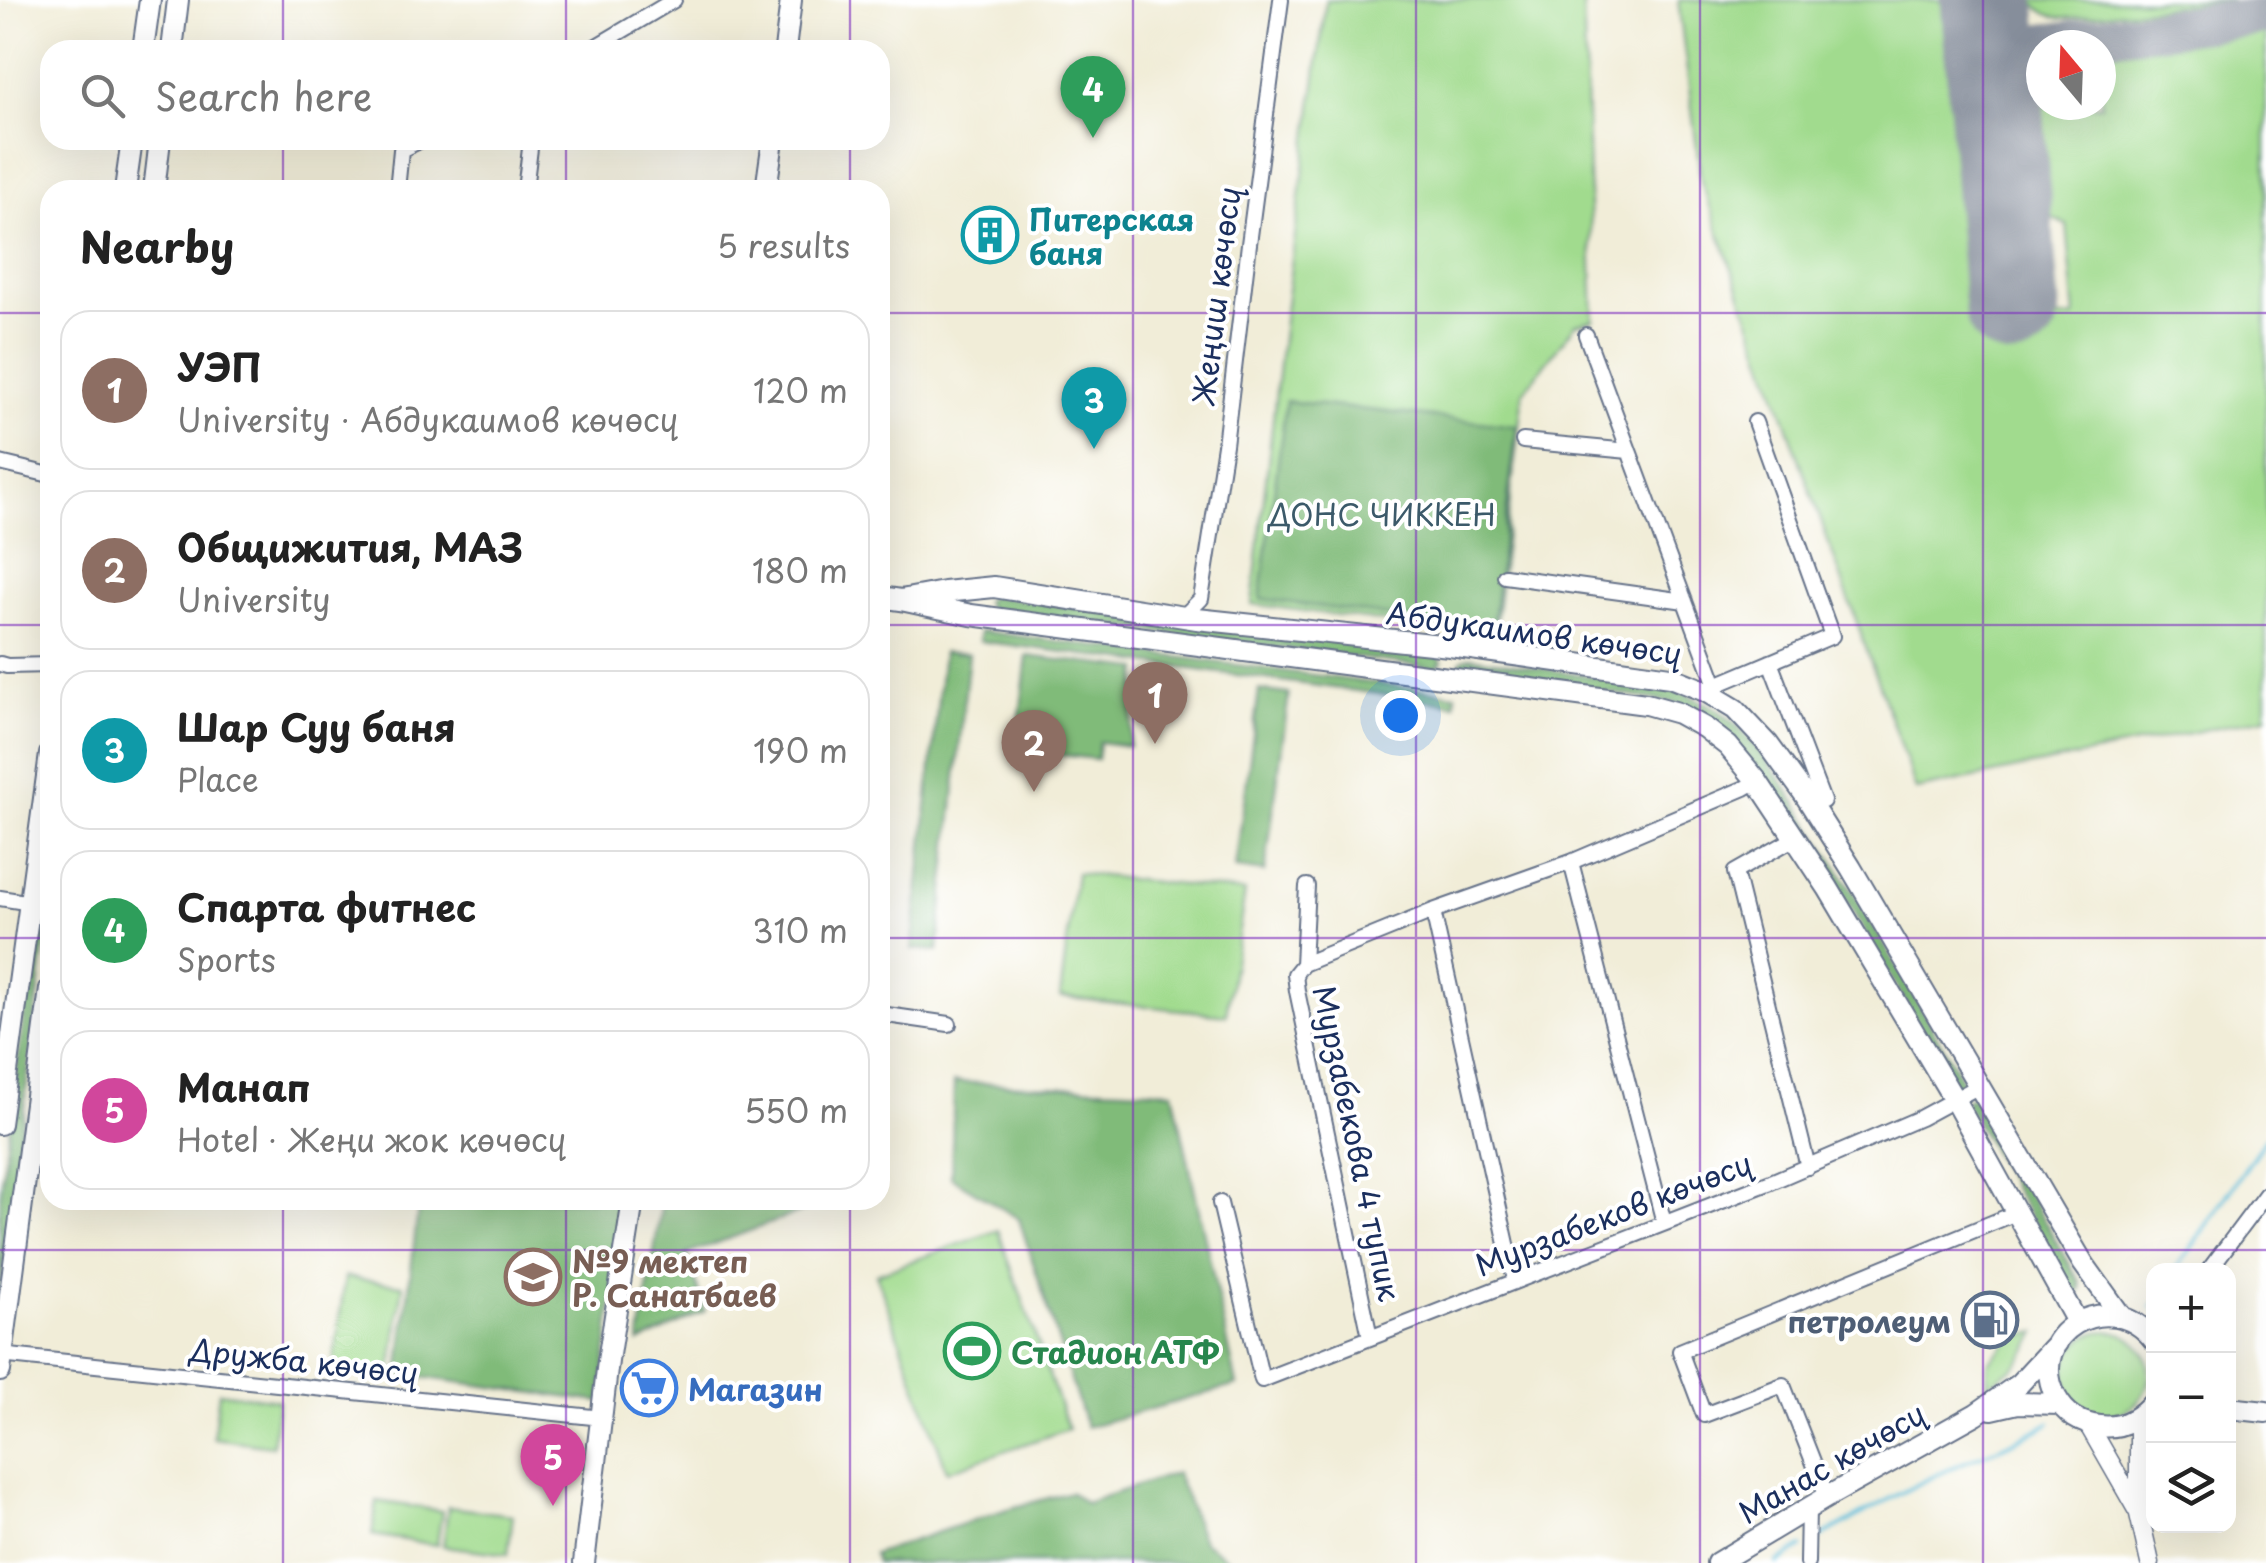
<!DOCTYPE html>
<html lang="en">
<head>
<meta charset="utf-8">
<style>
	:root { --surface:#fff; --page:#f6f6f6; --text:#222; --muted:#767676; --line:#e0e0e0; --accent:#b5179e }
	body { margin:0; font-family:"Playpen Sans",sans-serif; background:var(--page); color:var(--text) }
	.controls { position:absolute; right:30px; bottom:30px; display:grid; overflow:hidden; border-radius:20px; box-shadow:0 10px 40px #0002 }
	.controls button { width:90px; height:90px; display:grid; place-items:center; padding:0; border:0; border-bottom:2px solid var(--line); background:var(--surface); color:var(--text); font:50px sans-serif }
	.compass { position:absolute; left:2026px; top:30px; width:90px; height:90px; border-radius:50%; background:var(--surface); box-shadow:0 10px 40px #0002; rotate:341deg }
	.you { position:absolute; left:1400px; top:715px; width:35px; height:35px; margin:-25px; border:8px solid #fff; border-radius:50%; background:#1a73e8; box-shadow:0 0 0 15px #1a73e833 }
	.badge { display:grid; place-items:center; width:65px; height:65px; border-radius:50%; background:var(--accent); color:#fff; font-size:32px; font-weight:700 }
	.pin { position:absolute; translate:-50% -82px; filter:drop-shadow(0 2px 5px #0008) }
	.pin::after { content:''; position:absolute; top:52px; width:35px; height:30px; background:inherit; clip-path:polygon(0 0,100% 0,50% 100%) }
	.list { margin:0; padding:0; list-style:none }
	h2 { display:flex; justify-content:space-between; align-items:center; height:130px; margin:0; padding:0 40px; font-size:42px }
	h2 small { font-size:32px; font-weight:400; color:var(--muted) }
	.list li { display:grid; grid-template-columns:65px 1fr auto; gap:30px; align-items:center; box-sizing:border-box; height:160px; margin:0 20px 20px; padding:0 20px; border:2px solid var(--line); border-radius:30px }
	.list b { display:block; font-size:38px; white-space:nowrap }
	.list p { margin:0; font-size:32px; white-space:nowrap; color:var(--muted) }
	.list em { font-size:32px; font-style:normal; color:var(--muted) }
	.icon { flex:none; width:55px; height:55px; fill:none; stroke:currentColor; stroke-width:2; stroke-linecap:round; stroke-linejoin:round }
	.map { position:relative; flex:none; width:2266px; height:1563px; overflow:hidden }
	.search { position:absolute; background:var(--surface); box-shadow:0 10px 40px #0002; left:40px; top:40px; width:850px; height:110px; display:flex; align-items:center; gap:25px; box-sizing:border-box; padding:0 35px; border-radius:30px; color:var(--muted); font-size:38px }
	.panel { position:absolute; background:var(--surface); box-shadow:0 10px 40px #0002; left:40px; top:180px; width:850px; height:1030px; border-radius:30px }
	.map>svg:first-child { display:block }
	.green { fill:#a1db8e; stroke:#5e8576; stroke-width:2.5 }
	.forest { fill:#80bb79; stroke:#4e756c; stroke-width:2.5 }
	.lines { fill:none; stroke-linecap:round; stroke-linejoin:round }
	.stream { stroke:#5abcd8; stroke-width:4 }
	.taxiway { stroke:#868e9b; stroke-width:38 }
	.runway { stroke:#868e9b; stroke-width:95 }
	.minor-casing { stroke:#667289; stroke-width:18 }
	.tertiary-casing { stroke:#667289; stroke-width:21 }
	.secondary-casing { stroke:#667289; stroke-width:24 }
	.minor { stroke:#fff; stroke-width:14 }
	.tertiary { stroke:#fff; stroke-width:18 }
	.secondary { stroke:#fff; stroke-width:20 }
	.grid { fill:none; stroke:#7b2cbf; stroke-width:2.5; stroke-opacity:0.55 }
	.labels { text-anchor:middle; dominant-baseline:central; stroke-width:8; stroke-linejoin:round; paint-order:stroke }
	.culture-label { font-size:30px; font-weight:bold; fill:#0d838f; stroke:#fff; text-anchor:start }
	.street-label { font-size:30px; fill:#1b2f5e; stroke:#fff }
	.park-label { font-size:30px; fill:#3c5a6a; stroke:#fff }
	.education-label { font-size:30px; font-weight:bold; fill:#785e54; stroke:#fff; text-anchor:start }
	.service-label { font-size:30px; font-weight:bold; fill:#4e5e75; stroke:#fff; text-anchor:end }
	.leisure-label { font-size:30px; font-weight:bold; fill:#27864d; stroke:#fff; text-anchor:start }
	.shop-label { font-size:30px; font-weight:bold; fill:#366cbe; stroke:#fff; text-anchor:start }
</style>
</head>
<body>
<div class="map">
<svg width="2266" height="1563" viewBox="0 0 2266 1563">
	<rect width="100%" height="100%" fill="#fff"/>
	<filter id="ink" filterUnits="userSpaceOnUse"><feTurbulence type="fractalNoise" baseFrequency=".01" numOctaves="2"/><feDisplacementMap in="SourceGraphic" scale="20" xChannelSelector="R" yChannelSelector="G"/><feConvolveMatrix kernelMatrix="1 2 1 2 8 2 1 2 1" color-interpolation-filters="sRGB"/></filter>
	<filter id="wash" filterUnits="userSpaceOnUse"><feTurbulence type="fractalNoise" baseFrequency=".0048" numOctaves="4" result="noise"/><feDisplacementMap in="SourceGraphic" scale="40" xChannelSelector="R" yChannelSelector="G"/><feGaussianBlur stdDeviation="2.25" result="paint"/><feColorMatrix in="noise" values="0 0 0 0 0 0 0 0 0 0 0 0 0 0 0 0 0 1.4 0 .05"/><feComposite in="paint" operator="in"/></filter>
	<g filter="url(#wash)">
		<rect width="100%" height="100%" fill="#f1edd8"/>
		<path class="green" d="M 1326,0 L 1583,0 L 1594,320 L 1576,324 L 1523,392 L 1494,636 L 1252,604 L 1285,312 Z
			M 1678,0 L 1949,0 L 1975,334 L 2054,329 L 2054,319 L 2075,317 L 2067,225 L 2051,217 L 2043,202 L 2034,110 L 2041,84 L 2041,105 L 2101,105 L 2101,51 L 2266,32 L 2266,717 L 1916,790 L 1701,181 Z
			M 2032,0 L 2232,0 L 2071,18 C 2054,18 2042,15 2032,0 Z
			M 1076,873 L 1245,892 L 1226,1015 L 1060,997 Z
			M 998,1230 L 1068,1429 L 947,1471 L 876,1274 Z
			M 345,1277 L 403,1285 L 391,1374 L 333,1366 Z
			M2065 1373a42 42 0 1 1 84 0a42 42 0 1 1-84 0Z
			M 2037,1332 C 2024,1360 2014,1370 1987,1385 L 1988,1363 L 2011,1338 Z
			M 219,1392 L 278,1400 L 272,1446 L 213,1438 Z
			M 377,1501 L 442,1511 L 437,1545 L 372,1535 Z
			M 448,1507 L 513,1515 L 508,1554 L 443,1546 Z"/>
		<path class="forest" d="M 1286,401 L 1517,426 L 1492,630 L 1260,599 Z
			M 991,596 L 1438,654 L 1442,662 L 1436,668 L 988,610 L 985,601 Z
			M 980,631 L 1456,694 L 1455,704 L 979,641 Z
			M 943,652 L 969,654 L 938,951 L 912,949 Z
			M 1027,656 L 1139,669 L 1129,746 L 1099,742 L 1097,759 L 1016,750 Z
			M 1470,657 L 1663,688 C 1686,694 1707,701 1726,716 C 1760,744 1790,793 1814,831 C 1867,912 1914,997 1963,1081 L 1964,1085 L 1957,1089 L 1954,1086 L 1847,901 L 1771,786 L 1716,725 L 1704,715 L 1676,703 L 1468,671 L 1462,668 L 1460,663 L 1463,659 Z
			M 1259,690 L 1289,694 L 1265,872 L 1235,868 Z
			M 41,933 L 46,933 L 0,1296 L 0,1195 L 35,934 Z
			M 954,1082 L 1173,1091 L 1237,1385 L 1086,1427 L 1019,1219 L 951,1177 Z
			M 1972,1096 L 2080,1282 L 2081,1290 L 2077,1292 L 2071,1288 L 1965,1103 L 1966,1100 Z
			M 419,1200 L 624,1200 L 601,1402 L 399,1374 Z
			M 671,1200 L 810,1200 L 806,1210 L 687,1254 L 705,1311 L 639,1343 L 662,1202 Z
			M 1176,1473 L 1203,1541 L 1234,1563 L 876,1563 L 873,1554 L 1004,1510 L 1070,1492 L 1085,1503 Z"/>
		<g class="lines">
			<path class="stream" d="M 2176,1270 L 2266,1138
				M 2152,1307 L 2154,1305
				M 1811,1542 C 1855,1519 1897,1493 1943,1472 C 1978,1455 2016,1443 2050,1423
				M 1777,1563 L 1802,1547"/>
			<path class="taxiway" d="M 1991,49 L 2266,16"/>
			<path class="runway" d="M 1988,0 L 2012,308"/>
		</g>
	</g>
	<g filter="url(#ink)">
		<g class="lines">
			<g class="minor-casing">
				<path id="minor" d="M 590,50 L 674,0
					M 397,190 L 401,150 L 421,140
					M 525,190 L 531,140
					M 1586,335 L 1716,685
					M 1523,441 L 1629,451
					M 0,463 L 50,475
					M 1505,576 L 1685,601
					M 1183,617 L 1201,599 L 1225,445 L 1249,244 L 1281,0
					M 1770,662 L 1823,801
					M 0,664 L 7,666 L 50,665
					M 1717,693 L 1716,685 L 1832,636 L 1755,422
					M 1795,838 L 1735,872 L 1808,1167
					M 1571,862 L 1664,1223
					M 0,898 L 50,906
					M 1433,911 L 1515,1280
					M 1303,964 L 1433,911 L 1571,862 L 1745,788 L 1757,781
					M 1303,964 L 1295,974 L 1297,991 L 1370,1337
					M 1303,964 L 1307,886
					M 880,1014 L 949,1024
					M 1220,1203 L 1262,1380 L 1771,1182 L 1920,1118 L 1979,1086
					M 2209,1270 L 2266,1194
					M 0,1355 L 602,1418
					M 1827,1497 L 1783,1385 L 1704,1415 L 1680,1351 L 2016,1213
					M 1807,1563 L 1808,1508"/>
			</g>
			<g class="tertiary-casing">
				<path id="tertiary" d="M 2139,1417 L 2139,1514 L 2150,1563
					M 2088,1424 L 2139,1513"/>
			</g>
			<g class="secondary-casing">
				<path id="secondary" d="M 143,50 L 150,0
					M 172,50 L 178,0
					M 785,50 L 791,0
					M 125,190 L 132,140
					M 154,190 L 160,140
					M 766,190 L 773,140
					M 880,597 L 901,600 L 971,615 L 1646,704 L 1678,713 L 1705,728 L 1728,746 L 1757,781 L 1828,888 L 1955,1101 L 2077,1322
					M 901,600 L 944,592 L 994,587 L 1197,619 L 1450,646 L 1670,677 L 1705,691 L 1735,709 L 1768,744 L 1805,795 L 1851,868 L 2083,1263 L 2121,1316
					M 0,1124 L 50,754
					M 2154,1340 C 2109,1283 2024,1334 2056,1397 C 2065,1414 2081,1424 2100,1426 C 2122,1429 2140,1418 2154,1401
					M 0,1371 L 50,989
					M 2228,1408 L 2266,1412
					M 1992,1409 L 2018,1403 L 2060,1404
					M 584,1563 L 608,1361 L 633,1200
					M 1717,1563 L 1827,1497 L 1976,1414 L 2019,1384 L 2057,1343"/>
			</g>
			<use href="#minor" class="minor"/>
			<use href="#tertiary" class="tertiary"/>
			<use href="#secondary" class="secondary"/>
		</g>
	</g>
	<path class="grid" d="M 283,0 L 283,50M 566,0 L 566,50M 850,0 L 850,50M 1133,0 L 1133,1563M 1416,0 L 1416,1563M 1700,0 L 1700,1563M 1983,0 L 1983,1563M 283,140 L 283,190M 566,140 L 566,190M 850,140 L 850,190M 0,313 L 50,313M 880,313 L 2266,313M 0,625 L 50,625M 880,625 L 2266,625M 0,938 L 50,938M 880,938 L 2266,938M 283,1200 L 283,1563M 566,1200 L 566,1563M 850,1200 L 850,1563M 0,1250 L 2266,1250"/>
	<defs>
		<g id="building-ring" transform="scale(2.875)"><circle r="9.5" fill="#fff" stroke="#0f9aa8" stroke-width="1.5"/><path d="M-4-6H4V6H1V3H-1V6H-4ZM-2.5-4.3h1.7v1.8h-1.7ZM.8-4.3h1.7v1.8H.8ZM-2.5-1h1.7V.8h-1.7ZM.8-1h1.7V.8H.8Z" fill="#0f9aa8"/></g>
		<g id="school-ring" transform="scale(2.875)"><circle r="9.5" fill="#fff" stroke="#8d6e63" stroke-width="1.5"/><path d="M0-5L7-2L0 1L-7-2ZM-4 1L0 2.5L4 1V4Q0 6-4 4Z" fill="#8d6e63"/></g>
		<g id="fuel-ring" transform="scale(2.875)"><circle r="9.5" fill="#fff" stroke="#5c6f8a" stroke-width="1.5"/><path d="M-5.5-6h7V0h2V4h1.3V-2.5L3-4.5l.8-.8L6-3V5H2.5V1h-1V6h-7ZM-4.2-4.7v3.2H.2V-4.7Z" fill="#5c6f8a"/></g>
		<g id="stadium-ring" transform="scale(2.875)"><circle r="9.5" fill="#fff" stroke="#2e9e5b" stroke-width="1.5"/><path d="M0-5a6.5 5 0 1 0 0 10a6.5 5 0 1 0 0-10ZM-3.5-1.8h7v3.6h-7Z" fill="#2e9e5b"/></g>
		<g id="supermarket-ring" transform="scale(2.875)"><circle r="9.5" fill="#fff" stroke="#3f7fe0" stroke-width="1.5"/><path d="M-6-5.5h2.5l.6 2H6L4.5 2H-2.5L-4.4-4H-6ZM-1.5 3.2a1.3 1.3 0 1 0 .1 0ZM3 3.2a1.3 1.3 0 1 0 .1 0Z" fill="#3f7fe0"/></g>
	</defs>
	<g fill-rule="evenodd">
		<use href="#building-ring" x="990" y="235"/>
		<use href="#school-ring" x="533" y="1277"/>
		<use href="#fuel-ring" x="1990" y="1320"/>
		<use href="#stadium-ring" x="972" y="1351"/>
		<use href="#supermarket-ring" x="649" y="1388"/>
	</g>
	<g class="labels">
		<g class="culture-label">
			<text x="1029" y="218">Питерская<tspan x="1029" dy="34">баня</tspan></text>
		</g>
		<g class="street-label">
			<text transform="translate(1215 296) rotate(-83)">Жеңиш көчөсү</text>
			<text transform="translate(1534 632) rotate(8)">Абдукаимов көчөсү</text>
			<text transform="translate(1358 1143) rotate(78)">Мурзабекова 4 тупик</text>
			<text transform="translate(1613 1213) rotate(-21)">Мурзабеков көчөсү</text>
			<text transform="translate(304 1360) rotate(6)">Дружба көчөсү</text>
			<text transform="translate(1831 1462) rotate(-30)">Манас көчөсү</text>
		</g>
		<g class="park-label">
			<text x="1382" y="513">ДОНС ЧИККЕН</text>
		</g>
		<g class="education-label">
			<text x="572" y="1260">№9 мектеп<tspan x="572" dy="34">Р. Санатбаев</tspan></text>
		</g>
		<g class="service-label">
			<text x="1951" y="1320">петролеум</text>
		</g>
		<g class="leisure-label">
			<text x="1011" y="1351">Стадион АТФ</text>
		</g>
		<g class="shop-label">
			<text x="688" y="1388">Магазин</text>
		</g>
	</g>
</svg>
<div class="controls">
<button>+</button>
<button>−</button>
<button><svg class="icon" aria-label="layers" viewBox="0 0 24 24"><path d="M12 4l9 5-9 5-9-5zM3 14l9 5 9-5"/></svg></button>
</div>
<svg class="compass" viewBox="-18 -18 36 36"><path d="M0-13l5 13h-10z" fill="#e53935"/><path d="M0 13l5-13h-10z" fill="#767676"/></svg>
<div class="you"></div>
<div class="pin badge" style="left:1155px;top:744px;background:#8d6e63">1</div>
<div class="pin badge" style="left:1034px;top:792px;background:#8d6e63">2</div>
<div class="pin badge" style="left:1094px;top:449px;background:#0f9aa8">3</div>
<div class="pin badge" style="left:1093px;top:138px;background:#2e9e5b">4</div>
<div class="pin badge" style="left:553px;top:1506px;background:#d1479c">5</div>
<div class="search"><svg class="icon" aria-label="search" viewBox="0 0 24 24"><circle cx="10" cy="10" r="6"/><path d="M15 15l6 6"/></svg>Search here</div>
<section class="panel">
<h2>Nearby<small>5 results</small></h2>
<ul class="list">
<li><span class="badge" style="background:#8d6e63">1</span><div><b>УЭП</b><p>University · Абдукаимов көчөсү</p></div><em>120 m</em></li>
<li><span class="badge" style="background:#8d6e63">2</span><div><b>Общижития, МАЗ</b><p>University</p></div><em>180 m</em></li>
<li><span class="badge" style="background:#0f9aa8">3</span><div><b>Шар Суу баня</b><p>Place</p></div><em>190 m</em></li>
<li><span class="badge" style="background:#2e9e5b">4</span><div><b>Спарта фитнес</b><p>Sports</p></div><em>310 m</em></li>
<li><span class="badge" style="background:#d1479c">5</span><div><b>Манап</b><p>Hotel · Жеңи жок көчөсү</p></div><em>550 m</em></li>
</ul>
</section>
</div>
</body>
</html>
